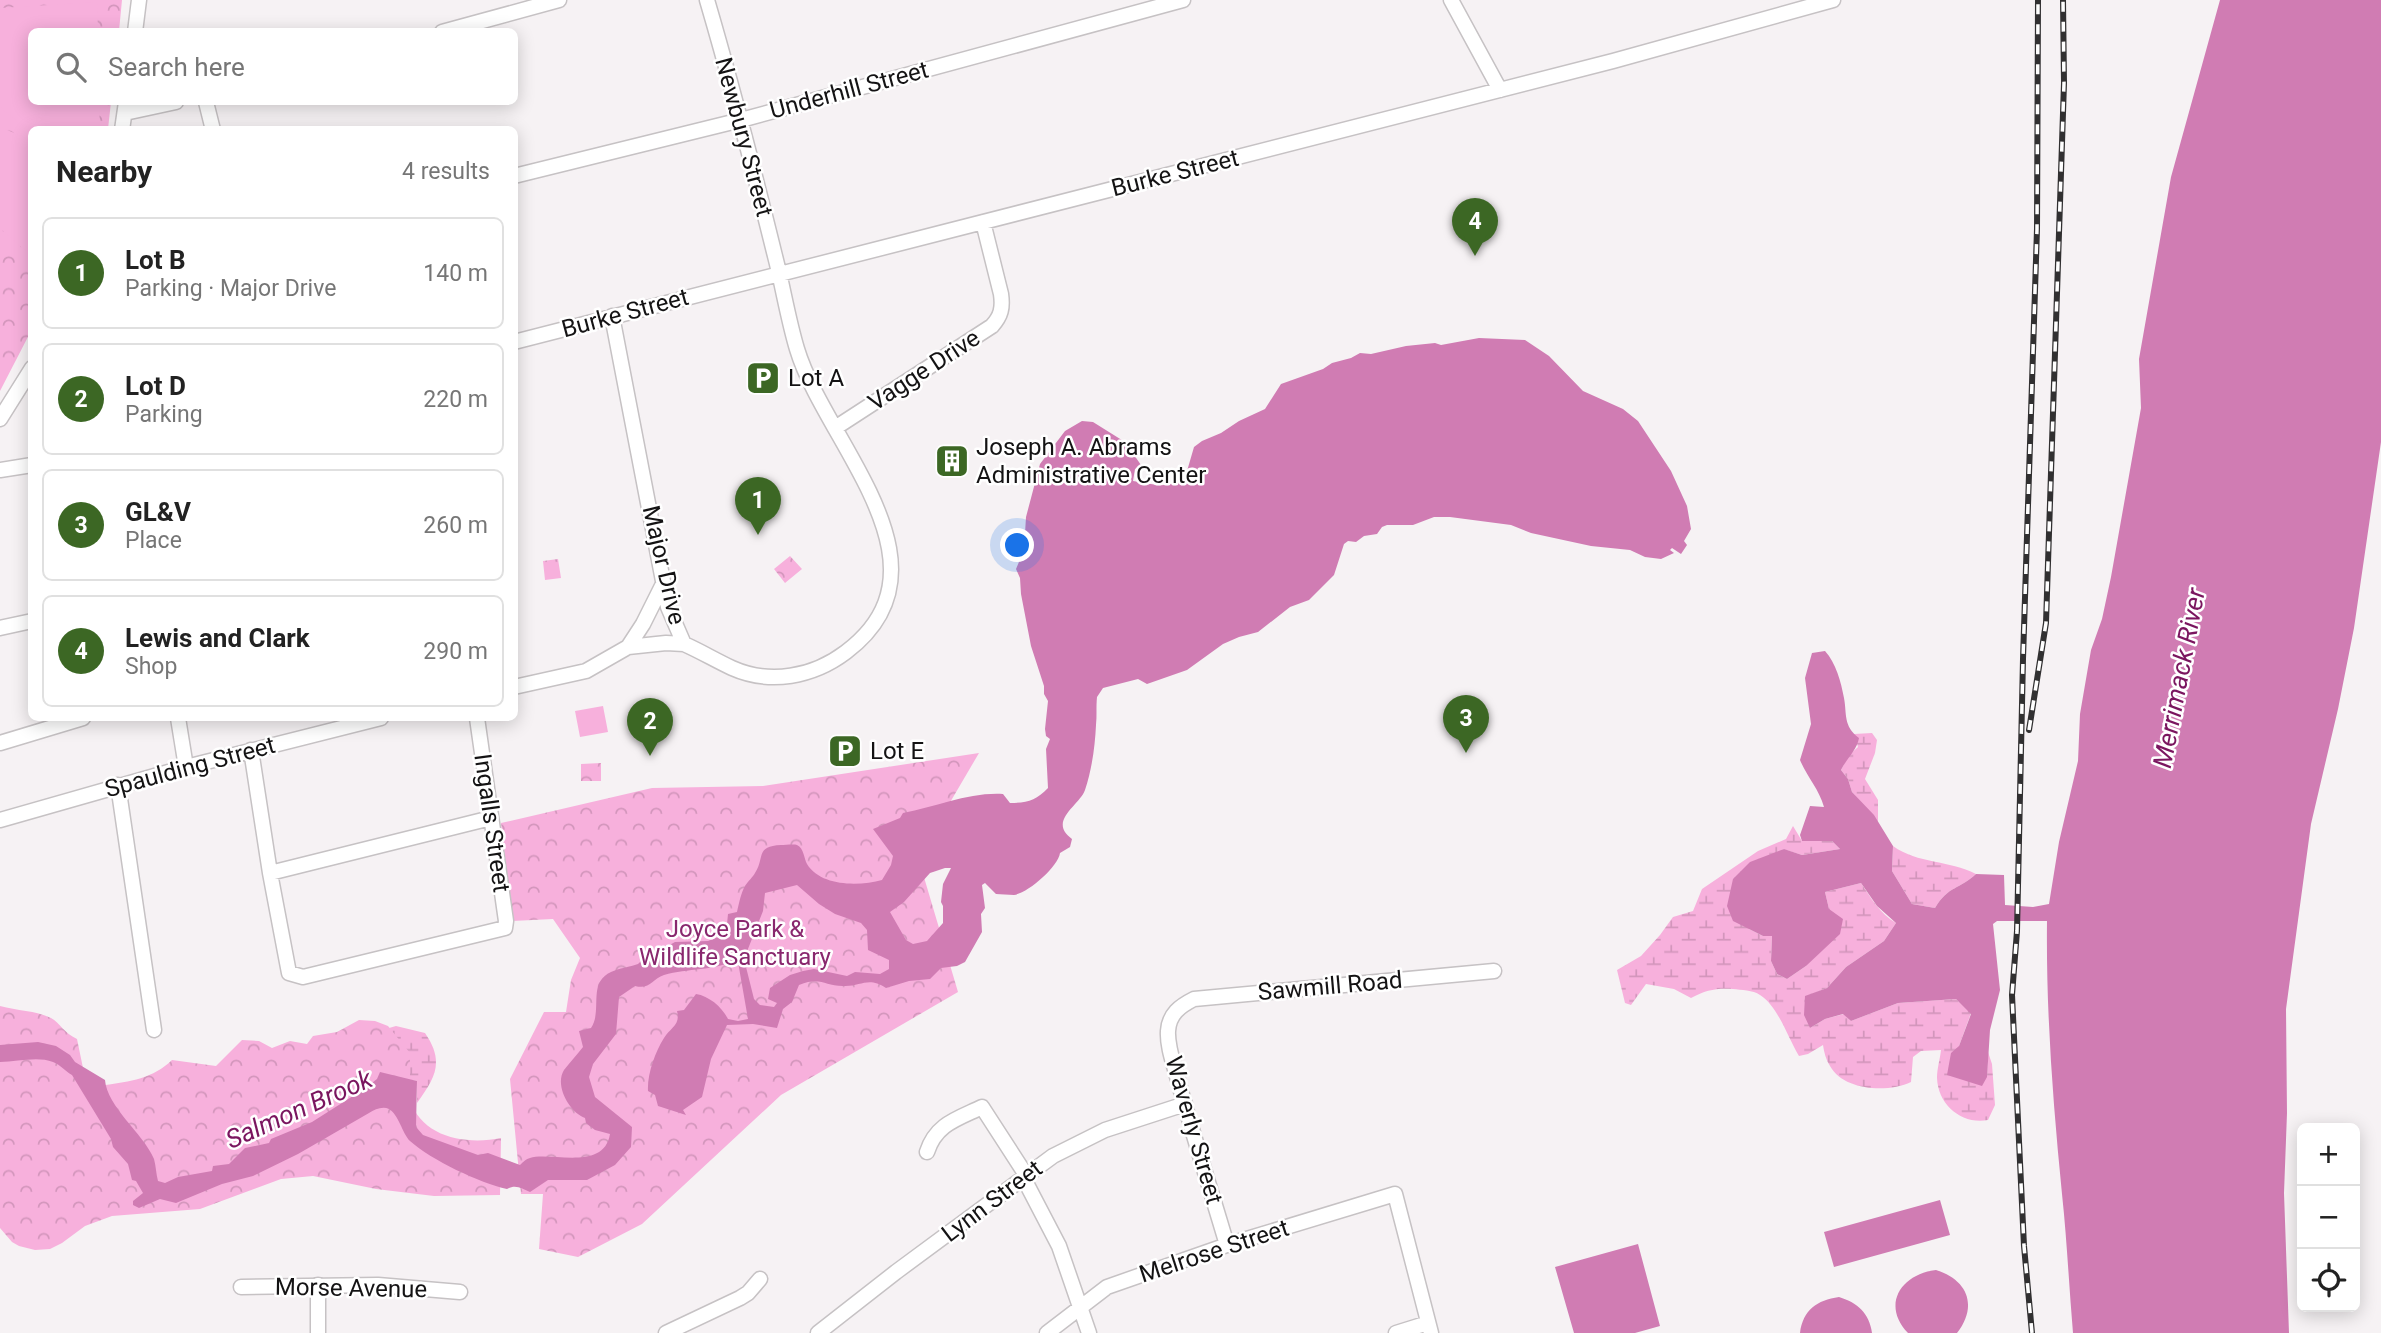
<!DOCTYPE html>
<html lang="en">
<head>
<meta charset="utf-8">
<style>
	:root { --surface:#fff; --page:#f6f6f6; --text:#222; --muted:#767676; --line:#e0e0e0; --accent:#3c6724 }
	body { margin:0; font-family:Roboto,sans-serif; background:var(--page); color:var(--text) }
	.controls { position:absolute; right:21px; bottom:21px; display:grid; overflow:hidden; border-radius:10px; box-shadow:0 4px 18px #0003 }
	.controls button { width:63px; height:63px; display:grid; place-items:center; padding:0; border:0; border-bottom:2px solid var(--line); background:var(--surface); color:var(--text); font:35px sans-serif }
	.you { position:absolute; left:1018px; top:546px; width:24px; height:24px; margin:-18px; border:5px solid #fff; border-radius:50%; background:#1a73e8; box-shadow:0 0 0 10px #1a73e833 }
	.badge { display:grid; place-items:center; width:46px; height:46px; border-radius:50%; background:var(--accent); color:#fff; font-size:23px; font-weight:700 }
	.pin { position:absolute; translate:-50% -58px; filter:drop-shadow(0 2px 4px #0008) }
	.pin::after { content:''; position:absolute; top:37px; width:24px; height:21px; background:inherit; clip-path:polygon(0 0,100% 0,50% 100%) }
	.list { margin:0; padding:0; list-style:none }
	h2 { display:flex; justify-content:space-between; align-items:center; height:91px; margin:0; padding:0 28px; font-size:30px }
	h2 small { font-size:23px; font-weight:400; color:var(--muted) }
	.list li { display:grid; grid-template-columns:46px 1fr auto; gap:21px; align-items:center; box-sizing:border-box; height:112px; margin:0 14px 14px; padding:0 14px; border:2px solid var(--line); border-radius:10px }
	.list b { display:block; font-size:26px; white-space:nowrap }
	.list p { margin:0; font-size:23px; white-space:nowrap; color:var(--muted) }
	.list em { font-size:23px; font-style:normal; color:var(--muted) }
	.icon { flex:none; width:38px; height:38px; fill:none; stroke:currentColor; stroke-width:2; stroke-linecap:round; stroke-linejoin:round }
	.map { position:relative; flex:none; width:2381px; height:1333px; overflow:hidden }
	.search { position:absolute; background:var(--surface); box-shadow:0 4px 18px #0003; left:28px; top:28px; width:490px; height:77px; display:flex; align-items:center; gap:18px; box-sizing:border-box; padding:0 24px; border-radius:10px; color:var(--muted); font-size:26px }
	.panel { position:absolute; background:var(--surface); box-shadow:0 4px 18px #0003; left:28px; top:126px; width:490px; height:595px; border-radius:10px }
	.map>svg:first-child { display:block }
	.wetland { fill:url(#wetland-marsh) }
	.park { fill:url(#park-crowns) }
	.pitch { fill:#f7b0dc }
	.water { fill:#d07cb3; fill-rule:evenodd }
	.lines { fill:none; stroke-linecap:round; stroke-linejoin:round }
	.minor-casing { stroke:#c6c2c4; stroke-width:17 }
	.minor { stroke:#fff; stroke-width:14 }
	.rail-casing { stroke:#313031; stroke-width:6 }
	.rail { stroke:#fff; stroke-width:3.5; stroke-dasharray:10; stroke-linecap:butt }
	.labels { text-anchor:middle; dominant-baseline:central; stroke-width:5; stroke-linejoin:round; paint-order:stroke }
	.street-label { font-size:24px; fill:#141314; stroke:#fff }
	.poi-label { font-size:24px; fill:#141314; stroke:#fff; text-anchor:start }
	.park-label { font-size:24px; fill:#89276e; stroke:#fff }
	.water-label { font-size:26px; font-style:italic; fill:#7a155f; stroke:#fff }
</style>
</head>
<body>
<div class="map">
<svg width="2381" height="1333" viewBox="0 0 2381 1333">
	<defs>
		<pattern id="wetland-marsh" width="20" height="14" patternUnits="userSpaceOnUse" patternTransform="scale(1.75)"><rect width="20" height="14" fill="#f7b0dc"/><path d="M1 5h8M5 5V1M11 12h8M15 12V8" fill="none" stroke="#d396bc"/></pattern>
		<pattern id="park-crowns" width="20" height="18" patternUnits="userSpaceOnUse" patternTransform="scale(1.75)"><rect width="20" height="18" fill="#f7b0dc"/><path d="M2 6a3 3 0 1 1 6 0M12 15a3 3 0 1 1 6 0" fill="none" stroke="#d396bc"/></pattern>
	</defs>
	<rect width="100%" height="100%" fill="#f6f2f4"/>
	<path class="wetland" d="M 1872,733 L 1877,740 L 1875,753 L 1865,779 L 1878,800 L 1878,822 L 1852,792 L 1848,779 L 1841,770 L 1848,756 L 1858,747 L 1854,734 Z
		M 1793,826 L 1802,841 L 1832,841 L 1840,849 L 1802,855 L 1783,849 L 1749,929 L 1763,936 L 1772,935 L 1771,961 L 1777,974 L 1787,979 L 1806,966 L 1829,909 L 1825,892 L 1861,883 C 1871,898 1880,914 1896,923 L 1884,941 L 1846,967 L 1827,988 L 1805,997 L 1810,1028 L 1825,1019 L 1844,1014 L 1851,1021 L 1898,1003 L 1956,999 L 1971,1013 L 1959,1046 L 1987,1077 L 1988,1052 L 1992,1064 L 1995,1105 L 1988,1120 C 1962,1125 1938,1105 1937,1078 C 1937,1069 1940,1059 1941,1050 L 1921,1051 L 1913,1057 L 1911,1082 C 1888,1093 1844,1091 1830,1066 C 1826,1060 1824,1052 1823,1045 L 1808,1054 L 1799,1056 C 1788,1038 1778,1006 1760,995 C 1753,990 1741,990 1733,989 C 1716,988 1706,990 1691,998 L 1674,989 L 1646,984 L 1631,1005 L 1625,1003 L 1617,970 L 1641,956 L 1660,935 L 1673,917 L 1693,911 L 1702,889 L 1758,851 L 1786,839 Z
		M 1893,846 C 1918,864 1949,860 1976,874 C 1959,890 1949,885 1935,908 L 1912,904 L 1892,871 Z
		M 396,1026 L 425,1033 C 445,1062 435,1078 417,1103 L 417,1081 L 402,1079 L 382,1030 Z"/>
	<path class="park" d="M 0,0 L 122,0 L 119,31 L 32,32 L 32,102 L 111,102 L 108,129 L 32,130 L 31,331 L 0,391 Z
		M 790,556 L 802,569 L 785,583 L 774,569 Z
		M 558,559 L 561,578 L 545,580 L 543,561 Z
		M 979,753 L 918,857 L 958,992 L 781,1095 L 642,1224 L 578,1257 L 539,1249 L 543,1194 L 521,1194 L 510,1079 L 544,1012 L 566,1012 L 571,980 L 580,958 L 553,919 L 512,921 L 501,823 L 652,788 L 763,786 Z
		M 601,763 L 601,781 L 581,781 L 581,764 Z
		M 0,1006 C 17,1011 35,1010 51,1018 C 60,1023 64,1033 77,1039 L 83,1068 L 105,1085 C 129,1082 154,1078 172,1060 L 216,1066 L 242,1040 L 259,1041 L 272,1048 L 290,1041 L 307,1044 L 313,1036 L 337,1032 L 359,1020 L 375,1021 L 388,1026 L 410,1053 L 410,1099 C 421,1138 467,1145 501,1138 L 500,1195 L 434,1196 L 376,1189 L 313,1176 L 281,1179 L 200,1209 L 112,1216 L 85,1226 L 62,1243 L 50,1249 L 35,1250 L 19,1246 L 12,1242 L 0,1228 Z"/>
	<path class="pitch" d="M 97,2 L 98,31 L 32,32 L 32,102 L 99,102 L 100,129 L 33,129 L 19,123 L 0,107 L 0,8 Z
		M 0,127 L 31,140 L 31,253 L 22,248 L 0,228 Z
		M 603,706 L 608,732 L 580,737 L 575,711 Z"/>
	<path class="water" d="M 2220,0 L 2381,0 L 2381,442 L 2354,628 L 2338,709 L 2311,824 L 2286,1009 L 2287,1113 L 2284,1193 L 2289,1333 L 2073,1333 C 2069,1287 2067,1240 2062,1194 C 2053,1103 2046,1013 2047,921 L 1997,921 L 1993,924 L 2000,990 L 1990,1030 L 1987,1077 L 1982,1086 L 1947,1075 L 1951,1053 L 1959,1046 L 1971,1014 L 1956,999 L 1898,1003 L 1851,1021 L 1843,1014 L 1825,1019 L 1810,1028 L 1804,1015 L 1805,996 L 1827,988 L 1846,967 L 1884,941 L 1896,923 L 1877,906 L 1861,883 L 1825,892 L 1829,909 L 1843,919 L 1840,934 L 1806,966 L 1787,979 L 1777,974 L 1771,961 L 1772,936 L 1763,936 L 1733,921 L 1727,906 L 1733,879 L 1750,862 L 1784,849 L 1802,855 L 1840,849 L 1832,841 L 1802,841 L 1800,835 L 1810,806 L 1824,807 C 1819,789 1807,777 1800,760 L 1811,724 L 1805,678 L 1812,653 L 1825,651 C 1836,663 1841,682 1844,698 C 1847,714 1843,726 1859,738 C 1857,750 1847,758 1841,770 L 1848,779 L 1852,792 L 1874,815 L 1893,846 L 1892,871 L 1912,904 L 1935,908 C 1949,885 1959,890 1976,874 L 2004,875 L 2005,905 L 2033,907 L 2049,904 L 2059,842 L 2078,761 L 2080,714 L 2091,650 L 2102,619 L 2111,577 L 2141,408 L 2139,359 L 2171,177 Z
		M 1479,338 L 1525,340 L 1549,356 L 1583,391 L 1623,409 L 1638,421 L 1671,471 L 1687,506 L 1691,529 L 1684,541 L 1687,545 L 1681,554 L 1672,548 L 1670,550 L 1674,553 L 1661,559 L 1645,557 L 1630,550 L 1591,546 L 1531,533 L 1511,525 L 1450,517 L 1434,517 L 1413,525 L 1387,525 L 1382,527 L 1377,534 L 1364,536 L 1356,542 L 1348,541 L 1344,544 L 1334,575 L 1309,600 L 1290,607 L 1258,632 L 1239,637 L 1223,644 L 1187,670 L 1147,684 L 1138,679 L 1103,688 L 1097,697 C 1096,707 1097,716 1096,725 C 1095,746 1092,769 1085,790 C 1080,805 1047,821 1072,839 L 1070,847 L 1060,853 C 1058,867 1028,893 1014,895 C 1008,895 1001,894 996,894 L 985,883 L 982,885 L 985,908 L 981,914 L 982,932 L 965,962 L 957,966 L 941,968 L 930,979 L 909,981 L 886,988 C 868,976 861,987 843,986 C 824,986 821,976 799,985 L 792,1002 L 783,1009 L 777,1028 L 753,1024 L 727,1025 L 711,1059 L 702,1097 L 683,1110 L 686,1115 L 658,1106 L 655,1095 L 648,1091 C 647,1075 655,1052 664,1038 C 670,1028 681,1025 677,1011 L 684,1010 L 696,994 C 709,996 722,1007 728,1019 L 738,1021 L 748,1019 L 738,962 L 736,960 C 714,971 688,968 664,975 C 652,979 650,990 635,986 L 619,997 L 616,1034 L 593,1064 L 589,1077 L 595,1097 L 632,1127 L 631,1147 L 615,1165 L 587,1180 L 548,1180 L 530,1192 C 522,1188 515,1184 507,1189 C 480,1183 431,1160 410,1141 C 402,1133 399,1115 389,1109 C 383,1106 375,1109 369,1113 L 298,1154 L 253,1176 L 222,1184 L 176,1203 L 160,1199 L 139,1208 L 133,1205 L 133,1201 L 143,1193 L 136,1181 L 132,1180 L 128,1164 L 113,1147 L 111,1139 L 72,1075 C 65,1071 61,1065 53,1062 C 37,1056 17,1062 0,1062 L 0,1045 L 38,1042 L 56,1046 L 70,1055 L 75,1062 L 105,1080 C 107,1107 143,1133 154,1159 C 156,1166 156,1174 158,1181 L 165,1183 L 178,1177 L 212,1171 L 213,1166 L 229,1164 L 245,1148 L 269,1143 L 271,1139 L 312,1122 L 364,1089 L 377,1079 L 380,1072 L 417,1081 L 416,1127 L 423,1135 L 478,1155 L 488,1153 L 520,1165 C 523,1162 526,1159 530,1158 C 549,1151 604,1172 610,1134 L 595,1130 L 586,1123 L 585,1118 C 570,1113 554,1086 564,1070 C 570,1062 577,1055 583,1047 L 579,1031 L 591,1028 C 603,1010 587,983 611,972 C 619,968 630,967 638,964 L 641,961 L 675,942 L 708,941 L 726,934 L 728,914 L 737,912 C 739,903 741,893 745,886 C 748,881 753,877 755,873 C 765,858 755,846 781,845 C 785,845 794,844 797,845 C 804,848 804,859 807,864 C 821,887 860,886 882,880 L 891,865 L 893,856 L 873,829 L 900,818 L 903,813 C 936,807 969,792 1003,794 L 1010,803 C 1028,803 1036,800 1048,788 L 1046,749 L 1050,739 L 1046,736 L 1045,729 L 1048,701 L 1044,694 L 1044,686 L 1031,646 L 1021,594 L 1020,578 L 1016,569 L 1024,550 L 1026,517 L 1040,464 L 1065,431 L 1082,421 L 1093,422 L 1125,442 L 1141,465 L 1135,469 L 1133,481 C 1157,484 1162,490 1185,478 L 1194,447 L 1202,441 L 1221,433 L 1239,421 L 1265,409 L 1281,384 L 1323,369 L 1332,363 L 1351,358 L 1360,353 L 1371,354 L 1406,346 L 1435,343 L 1441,345 ZM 945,868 L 951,868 L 943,884 L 941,902 L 943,906 L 943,923 L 927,941 L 913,944 L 906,940 L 890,912 L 904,902 L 930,873 ZM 797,885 L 819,904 L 835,914 L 861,923 L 867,930 L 868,950 L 889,960 L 889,969 L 880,974 L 855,972 L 847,976 L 814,969 L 803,971 L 790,975 L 770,988 L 768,999 L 777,1003 L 774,1007 L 760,1005 L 754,999 L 744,959 L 763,911 L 765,893 Z
		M 1940,1200 L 1950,1235 L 1834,1267 L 1824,1232 Z
		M 1638,1244 L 1660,1326 L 1635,1333 L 1574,1333 L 1555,1267 Z
		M 1936,1270 C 1968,1280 1978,1306 1957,1333 L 1908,1333 C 1881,1305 1901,1274 1936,1270 Z
		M 1839,1297 C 1858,1303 1869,1313 1872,1333 L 1800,1333 C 1803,1310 1817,1300 1839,1297 Z"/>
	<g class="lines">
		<g class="minor-casing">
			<path id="minor" d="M 1451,0 L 1500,90
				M 135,32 L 139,0
				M 442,32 L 559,0
				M 206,102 L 213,130
				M 125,113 L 176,102
				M 122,130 L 126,102
				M 514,176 L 741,120 L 1183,0
				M 612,316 L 668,607 L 684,644 C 700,651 715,660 732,668 C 770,685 813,677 846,652 C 960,566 825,443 797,349 C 788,319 783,287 775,256 C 754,171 732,85 707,0
				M 514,342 L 1613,61 L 1833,0
				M 0,419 L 32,368
				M 835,428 L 992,326 C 1001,316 1003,308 1001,294 L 983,222
				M 0,470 L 32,465
				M 663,584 L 643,624 L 628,647 L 666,643 L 684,644
				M 0,628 L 32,621
				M 514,687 L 586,671 L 628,647
				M 178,718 L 186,767
				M 0,743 L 83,718
				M 251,750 L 270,873 L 289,973 L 303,977 L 505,928 L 506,921 L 477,718
				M 118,785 L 154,1030
				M 0,820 L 186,767 L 381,718
				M 270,873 L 491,818
				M 927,1152 C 936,1124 957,1119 982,1107 L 1026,1175
				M 1023,1177 L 1059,1246 L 1089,1333
				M 1227,1245 C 1211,1191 1194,1138 1179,1084 C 1175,1067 1167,1048 1168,1031 C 1169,1014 1180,1006 1194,999 L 1494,971
				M 241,1287 L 378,1285 L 460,1292
				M 318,1333 L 318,1285
				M 666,1333 L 740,1298 L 748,1293 L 760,1279
				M 818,1333 L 896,1272 L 1053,1156 L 1105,1130 L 1185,1104
				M 1047,1333 L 1107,1287 L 1227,1245 L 1395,1194 L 1431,1333
				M 1396,1333 L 1428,1323"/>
		</g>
		<use href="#minor" class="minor"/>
		<g class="rail-casing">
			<path id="rail" d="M 2029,730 L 2046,623 L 2064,83 L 2063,0
				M 2032,1333 L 2024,1246 L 2012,995 L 2017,931 L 2023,659 L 2037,229 L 2038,0"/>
		</g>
		<use href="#rail" class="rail"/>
	</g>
	<defs>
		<g id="parking-square" transform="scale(1.75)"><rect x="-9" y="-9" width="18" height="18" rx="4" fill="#3c6724" stroke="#fff"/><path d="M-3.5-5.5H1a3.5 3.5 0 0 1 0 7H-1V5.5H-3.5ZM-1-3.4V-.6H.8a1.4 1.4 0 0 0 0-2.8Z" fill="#fff"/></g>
		<g id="building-square" transform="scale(1.75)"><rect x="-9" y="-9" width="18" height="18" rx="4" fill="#3c6724" stroke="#fff"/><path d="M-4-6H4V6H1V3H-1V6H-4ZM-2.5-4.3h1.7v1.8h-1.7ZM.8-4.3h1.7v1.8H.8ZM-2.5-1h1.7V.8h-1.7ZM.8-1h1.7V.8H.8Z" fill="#fff"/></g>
	</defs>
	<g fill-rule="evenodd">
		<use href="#parking-square" x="763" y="378"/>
		<use href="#building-square" x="952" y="461"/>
		<use href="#parking-square" x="845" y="751"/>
	</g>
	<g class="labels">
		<g class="street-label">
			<text transform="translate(849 90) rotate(-15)">Underhill Street</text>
			<text transform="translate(744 137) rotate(75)">Newbury Street</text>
			<text transform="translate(1175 173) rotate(-14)">Burke Street</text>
			<text transform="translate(625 313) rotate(-15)">Burke Street</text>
			<text transform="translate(924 370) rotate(-33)">Vagge Drive</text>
			<text transform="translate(664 565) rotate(77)">Major Drive</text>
			<text transform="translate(190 767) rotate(-15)">Spaulding Street</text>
			<text transform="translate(492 823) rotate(82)">Ingalls Street</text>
			<text transform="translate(1330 986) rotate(-5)">Sawmill Road</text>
			<text transform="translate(1194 1130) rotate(74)">Waverly Street</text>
			<text transform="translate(992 1201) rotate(-37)">Lynn Street</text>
			<text transform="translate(1214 1251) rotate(-18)">Melrose Street</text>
			<text transform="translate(351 1288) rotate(1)">Morse Avenue</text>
		</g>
		<g class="poi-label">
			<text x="788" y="378">Lot A</text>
			<text x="976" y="447">Joseph A. Abrams<tspan x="976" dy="28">Administrative Center</tspan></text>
			<text x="870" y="751">Lot E</text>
		</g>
		<g class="park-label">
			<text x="735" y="929">Joyce Park &amp;<tspan x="735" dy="28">Wildlife Sanctuary</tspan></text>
		</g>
		<g class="water-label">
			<text transform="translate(2179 678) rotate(-79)">Merrimack River</text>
			<text transform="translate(299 1109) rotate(-24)">Salmon Brook</text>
		</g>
	</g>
</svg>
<div class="controls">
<button>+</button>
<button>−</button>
<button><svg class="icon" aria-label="locate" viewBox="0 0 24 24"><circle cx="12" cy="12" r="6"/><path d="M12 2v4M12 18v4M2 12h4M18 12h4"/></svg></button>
</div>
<div class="you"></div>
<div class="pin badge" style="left:758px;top:535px">1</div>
<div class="pin badge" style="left:650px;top:756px">2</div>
<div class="pin badge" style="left:1466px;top:753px">3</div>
<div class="pin badge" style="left:1475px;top:256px">4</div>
<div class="search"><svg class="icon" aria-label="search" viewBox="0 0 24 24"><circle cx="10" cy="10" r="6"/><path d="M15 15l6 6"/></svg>Search here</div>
<section class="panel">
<h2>Nearby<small>4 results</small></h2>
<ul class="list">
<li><span class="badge">1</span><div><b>Lot B</b><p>Parking · Major Drive</p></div><em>140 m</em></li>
<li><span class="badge">2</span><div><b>Lot D</b><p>Parking</p></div><em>220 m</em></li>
<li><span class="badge">3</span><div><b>GL&amp;V</b><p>Place</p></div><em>260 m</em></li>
<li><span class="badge">4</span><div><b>Lewis and Clark</b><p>Shop</p></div><em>290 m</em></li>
</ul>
</section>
</div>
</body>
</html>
